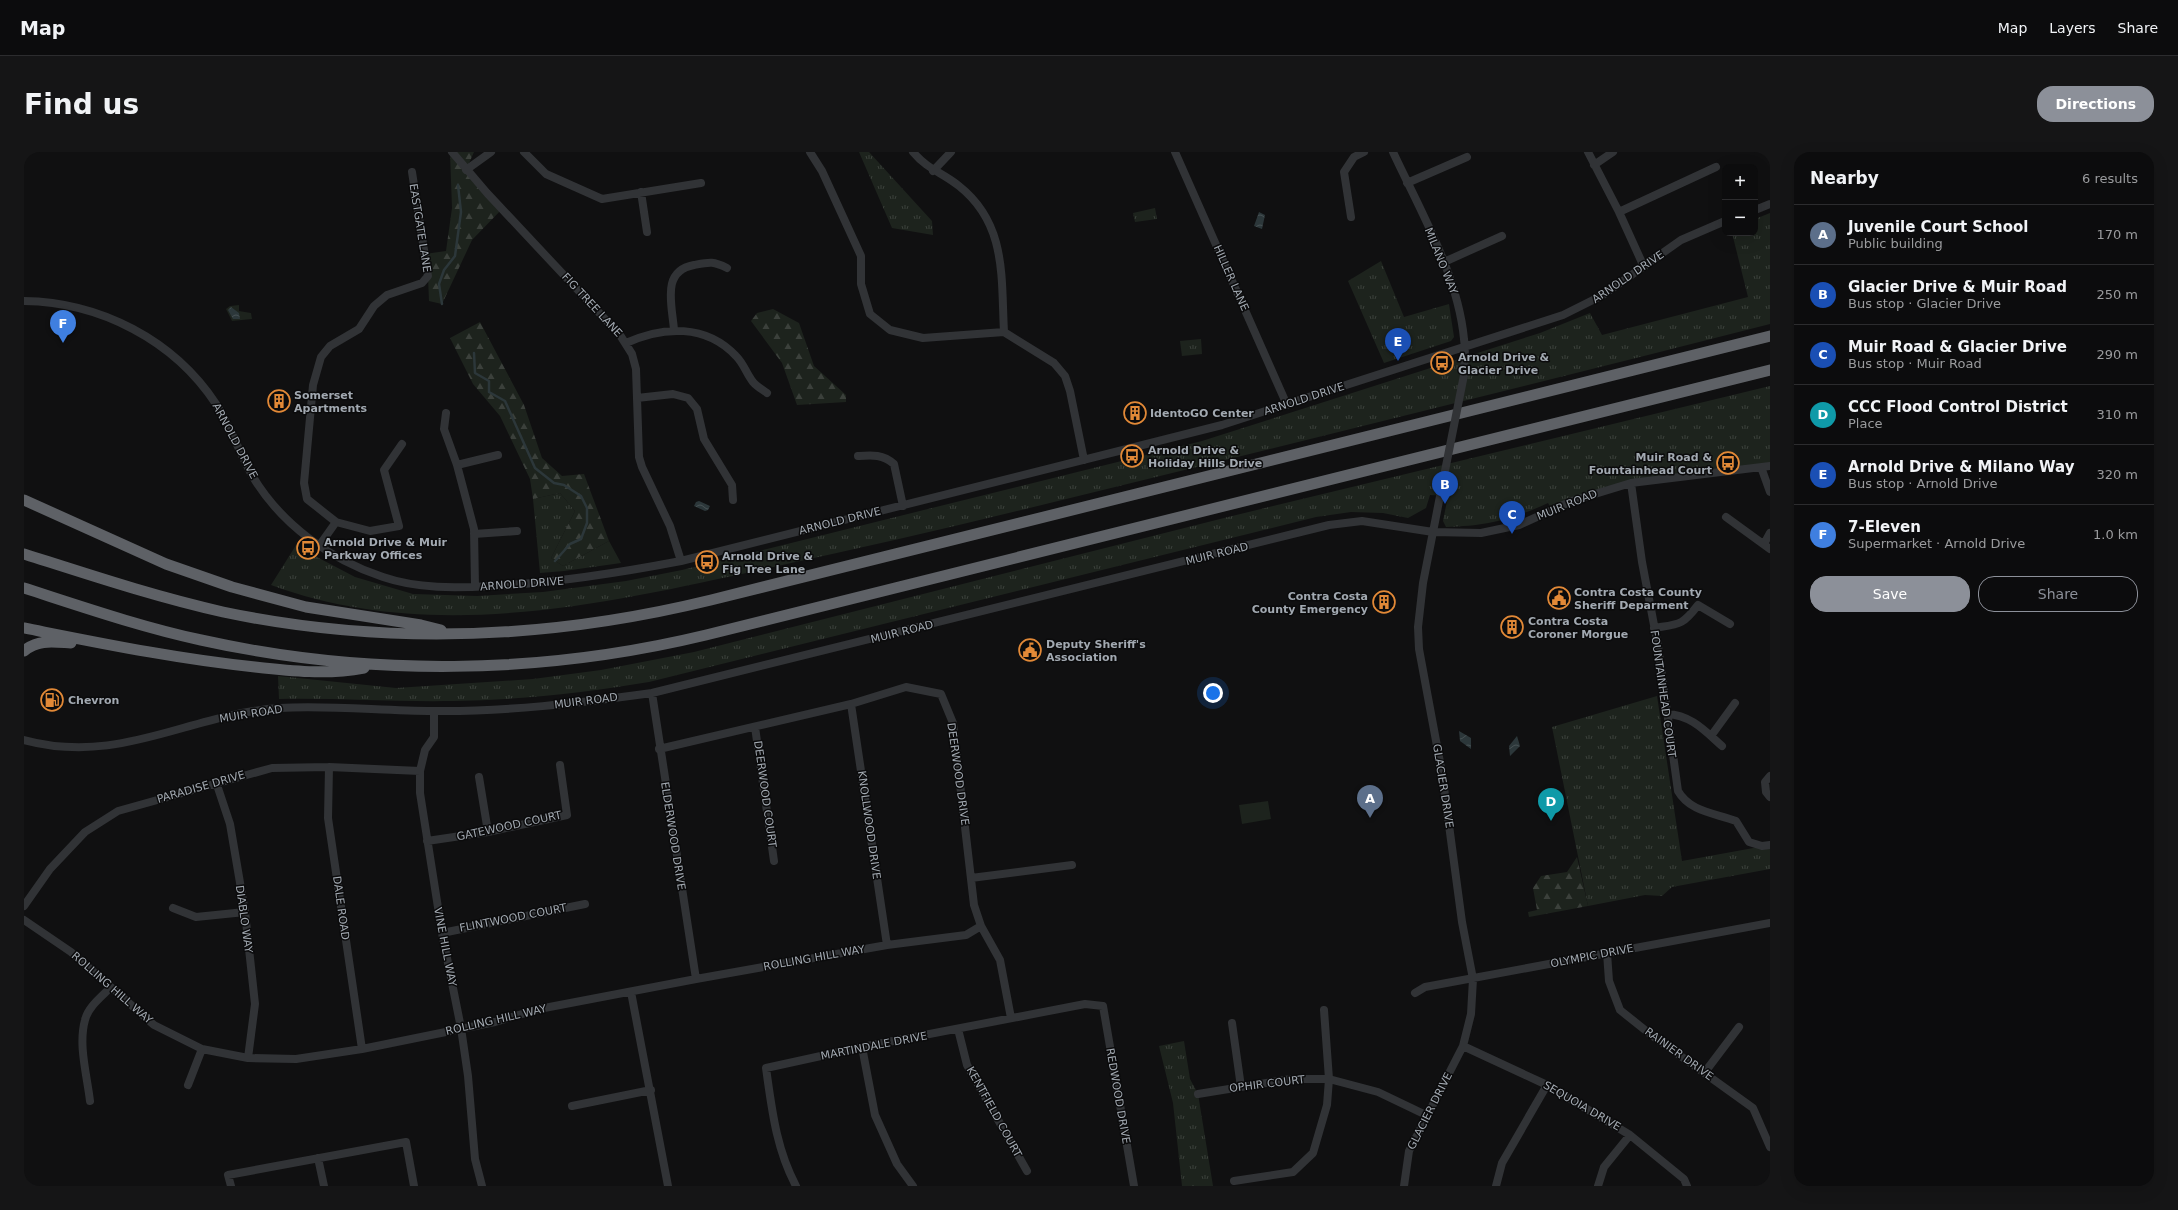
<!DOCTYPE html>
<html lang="en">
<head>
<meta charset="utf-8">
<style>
	:root { --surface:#0c0c0d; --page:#151516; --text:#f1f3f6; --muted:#9a9b9d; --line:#2c2c2e; --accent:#8c9099 }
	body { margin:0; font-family:"DejaVu Sans",sans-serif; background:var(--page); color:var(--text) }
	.controls { position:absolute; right:12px; top:12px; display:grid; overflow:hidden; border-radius:8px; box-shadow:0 4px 16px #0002 }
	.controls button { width:36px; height:36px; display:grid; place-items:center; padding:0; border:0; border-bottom:1px solid var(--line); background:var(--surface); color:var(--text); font:20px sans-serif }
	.you { position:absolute; left:1189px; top:541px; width:14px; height:14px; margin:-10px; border:3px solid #fff; border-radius:50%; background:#1a73e8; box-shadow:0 0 0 6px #1a73e833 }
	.badge { display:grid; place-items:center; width:26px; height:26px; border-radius:50%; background:var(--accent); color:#fff; font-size:13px; font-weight:700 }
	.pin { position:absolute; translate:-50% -33px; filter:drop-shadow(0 1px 2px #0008) }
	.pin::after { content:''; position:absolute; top:21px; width:14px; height:12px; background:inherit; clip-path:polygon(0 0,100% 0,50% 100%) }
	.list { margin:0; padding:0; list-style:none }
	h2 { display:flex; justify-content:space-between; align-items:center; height:52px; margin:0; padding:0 16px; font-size:17px }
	h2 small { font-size:13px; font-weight:400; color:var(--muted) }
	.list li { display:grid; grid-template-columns:26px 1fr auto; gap:12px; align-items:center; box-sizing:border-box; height:60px; padding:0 16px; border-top:1px solid var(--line) }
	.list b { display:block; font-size:15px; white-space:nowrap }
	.list p { margin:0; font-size:13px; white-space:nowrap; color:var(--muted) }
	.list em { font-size:13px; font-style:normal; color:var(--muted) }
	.actions { display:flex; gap:8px; padding:12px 16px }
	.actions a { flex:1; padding:9px 0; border:1px solid var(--accent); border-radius:16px; text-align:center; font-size:14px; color:var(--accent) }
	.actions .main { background:var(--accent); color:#fff }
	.map { position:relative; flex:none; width:1746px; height:1034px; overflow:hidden; border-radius:16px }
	header { display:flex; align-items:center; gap:24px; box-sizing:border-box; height:56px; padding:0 20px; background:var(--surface); border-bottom:1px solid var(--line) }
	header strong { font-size:19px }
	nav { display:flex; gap:22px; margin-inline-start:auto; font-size:14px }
	.intro { display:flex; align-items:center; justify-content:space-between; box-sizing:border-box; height:96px; padding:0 24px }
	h1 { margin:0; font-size:28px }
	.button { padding:10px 18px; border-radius:16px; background:var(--accent); color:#fff; font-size:14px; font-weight:700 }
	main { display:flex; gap:24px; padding:0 24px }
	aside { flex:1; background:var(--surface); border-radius:16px; box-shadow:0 4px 16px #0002 }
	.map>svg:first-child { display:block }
	.grass { fill:url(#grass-tufts) }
	.forest { fill:url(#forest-firs) }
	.pitch { fill:#1d231d }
	.water { fill:url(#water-waves) }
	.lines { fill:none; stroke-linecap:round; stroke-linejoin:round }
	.stream { stroke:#2c373a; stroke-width:2.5 }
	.minor { stroke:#313336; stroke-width:8 }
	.highway { stroke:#5e6166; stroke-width:11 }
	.minor-bridge { stroke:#313336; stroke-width:8 }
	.labels { text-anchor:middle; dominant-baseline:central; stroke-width:3; stroke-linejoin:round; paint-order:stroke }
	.street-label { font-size:11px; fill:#a2a9b1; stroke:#0b0b0c }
	.poi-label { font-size:11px; font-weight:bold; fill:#a2a9b1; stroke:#0b0b0c; text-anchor:start }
</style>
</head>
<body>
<header>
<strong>Map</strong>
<nav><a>Map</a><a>Layers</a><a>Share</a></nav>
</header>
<div class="intro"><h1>Find us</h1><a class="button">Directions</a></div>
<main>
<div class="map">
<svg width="1746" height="1034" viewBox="0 0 1746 1034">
	<defs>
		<pattern id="grass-tufts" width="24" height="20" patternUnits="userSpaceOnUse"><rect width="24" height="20" fill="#1d231d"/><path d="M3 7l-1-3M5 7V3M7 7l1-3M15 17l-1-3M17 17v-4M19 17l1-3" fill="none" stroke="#3b403b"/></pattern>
		<pattern id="forest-firs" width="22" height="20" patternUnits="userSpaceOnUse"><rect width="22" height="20" fill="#1d231d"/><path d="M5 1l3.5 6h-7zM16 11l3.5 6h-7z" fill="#3b403b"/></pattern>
		<pattern id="water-waves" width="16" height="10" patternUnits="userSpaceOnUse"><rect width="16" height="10" fill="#2c373a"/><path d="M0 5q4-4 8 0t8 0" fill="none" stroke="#475154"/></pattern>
	</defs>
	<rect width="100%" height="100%" fill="#101011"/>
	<path class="grass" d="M 835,0 L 845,0 L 908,69 L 909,83 L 868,76 Z
		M 1131,56 L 1133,67 L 1111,70 L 1109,61 Z
		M 1746,61 L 1746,172 C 1526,228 1307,282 1087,336 C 974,364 862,391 749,415 C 585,451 410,493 247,433 L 274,390 L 291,404 L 331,425 L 389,442 L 453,444 L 519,440 L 602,429 L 658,418 L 1178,289 L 1516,181 L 1566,161 L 1578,183 L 1724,145 L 1708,81 L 1731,81 L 1731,67 Z
		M 1357,109 L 1380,165 L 1425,152 L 1430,185 L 1427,189 L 1360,211 L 1324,129 Z
		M 1177,187 L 1178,202 L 1158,204 L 1156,189 Z
		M 1746,234 L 1746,314 L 1607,331 L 1528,358 L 1524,351 C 1487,368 1463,374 1422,375 L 1419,369 L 1424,344 L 1406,343 L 1402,356 L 1384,366 L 1359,361 L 1327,360 L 1292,365 L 625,530 C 560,541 495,548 429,549 C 371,550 313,546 255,547 L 254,524 L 372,536 L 509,527 L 577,518 L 670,500 L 1204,365 Z
		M 536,341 L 551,359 L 527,406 L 539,414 L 585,389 L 597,411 L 540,419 L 516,421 L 509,347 Z
		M 1633,544 L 1658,709 L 1746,693 L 1746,717 L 1648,735 L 1638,744 L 1621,743 L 1564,754 L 1528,575 Z
		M 1160,889 L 1166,927 L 1174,942 L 1189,1034 L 1158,1034 L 1149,951 L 1135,894 Z"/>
	<path class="forest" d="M 426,0 L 450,0 L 442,18 L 478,57 L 448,88 L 418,152 L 405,149 L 404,124 L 401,102 L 422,99 L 428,56 Z
		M 749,157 L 775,171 L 790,214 L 822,243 L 822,250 L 773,253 L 758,211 L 727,169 L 733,161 Z
		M 456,170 L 500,253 L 518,306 L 538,324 L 560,322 L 585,389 L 539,414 L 527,406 L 551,359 L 536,341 L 509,347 L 506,327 L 476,264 L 449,232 L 426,186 Z
		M 1553,705 L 1564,754 L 1505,765 L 1504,760 L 1513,758 L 1509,736 L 1517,724 L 1543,720 Z"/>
	<path class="pitch" d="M 215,153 L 215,159 L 227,161 L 228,167 L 208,169 L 202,157 L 206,154 Z
		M 1244,649 L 1247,667 L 1218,672 L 1215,653 Z"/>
	<path class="water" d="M 1235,60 L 1241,63 L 1238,77 L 1230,74 Z
		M 207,155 L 215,161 L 216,167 L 209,167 L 204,158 Z
		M 675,349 L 686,354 L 684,358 L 681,359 L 670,354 L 672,350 Z
		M 1435,579 L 1447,586 L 1447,597 L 1436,589 Z
		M 1493,584 L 1496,594 L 1486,604 L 1485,594 Z"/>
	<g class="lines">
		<path class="stream" d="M 418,152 L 415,132 L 420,118 L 431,104 L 437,60 L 434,33
			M 450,201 L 451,221 L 465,229 L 465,240 L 481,249 L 511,316 L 530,331 L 540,333 L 557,344 L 563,356 L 563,371 L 557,387 L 546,392 L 531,409"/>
		<path class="minor" d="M 428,0 L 463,41 L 596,183 L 608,202 L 612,217 L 615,305 L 618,315 L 646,374 L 657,409
			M 500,0 L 522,22 L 578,47 L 677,31
			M 786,0 L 798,19 L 837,104 L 837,132 L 846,162 L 866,178 L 899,186 L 980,180 L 1030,211 L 1041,224 L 1046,239 L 1060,308
			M 889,0 C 904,18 918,20 935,34 C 983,72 977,125 980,180
			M 1151,0 L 1263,253
			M 1369,0 C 1396,58 1434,123 1440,187 C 1442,199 1440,211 1440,223
			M 1564,0 L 1595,60 L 1620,115
			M 1570,13 L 1589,0
			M 442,18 L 467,0
			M 909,19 L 927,0
			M 1383,31 L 1443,5
			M 617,40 L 623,80
			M 1731,58 L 1746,52
			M 1595,60 L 1692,15
			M 1327,65 L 1320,20 L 1330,5 L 1340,0
			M 1420,110 L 1478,84
			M 0,149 C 76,150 150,188 192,252 C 207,275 215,301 229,325 C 258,373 307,408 359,425 C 394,437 432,436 468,434 C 532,431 594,421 657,409 L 1198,273 L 1539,163 L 1579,143 L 1657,88 L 1701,69
			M 650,178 C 648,152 637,119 670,113 C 686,110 689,109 703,116
			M 602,191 C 639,174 682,172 712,204 C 720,212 722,221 729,230 C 732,234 739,238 743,241
			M 613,246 L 649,242 L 664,246 L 673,257 L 680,287 L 708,333 L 709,348
			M 422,261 L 420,277 L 433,313 L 450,377 L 451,435
			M 378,292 L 360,318 L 375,374 L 346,379 L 312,370 L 283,347 L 280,331 L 289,233 L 297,205 L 306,194 L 335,177 L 350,154 L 363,143 L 398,131 L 404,124 L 388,20
			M 834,304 C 848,303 859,302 870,312 L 879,354
			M 433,313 L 474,303
			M 1737,315 L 1746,340
			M 1607,331 L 1618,410 L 1634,494 L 1654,639 C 1666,660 1691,661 1712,669 L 1725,690 L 1738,694 L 1746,693
			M 1702,365 L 1746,397
			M 450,382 L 493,379
			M 1740,392 L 1746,381
			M 295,394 L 312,370
			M 1630,476 C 1655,472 1658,474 1674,453 L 1706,472
			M 628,541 L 672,827
			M 827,552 L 863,793
			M 410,559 L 410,585 L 401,598 L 396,619 L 396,641 L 418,781 L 437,876 L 444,924 L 451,1007 L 458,1034
			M 1643,562 C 1667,563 1681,579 1698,594
			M 731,575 L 750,709
			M 1687,584 L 1711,551
			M 0,588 C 97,614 164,562 256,556 C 306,553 358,559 409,559 C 482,560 555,551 628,541 L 1305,373 L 1338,369 L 1409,380 L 1457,381 L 1495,373 L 1548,349 L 1607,331 L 1746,314
			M 635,597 L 827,552 L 882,535 L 917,542 L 929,571 L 950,753 L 957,774 L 976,808 L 987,866
			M 305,615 L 304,666 L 338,897
			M 1746,624 L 1741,630 L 1742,640 L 1746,645
			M 455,625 L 464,680
			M 192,630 L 206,672 L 221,760 L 231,852 L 224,906
			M 403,689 L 464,680 L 543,663 L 536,613
			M 947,726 L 1048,713
			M 0,754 L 26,717 L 61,680 L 94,659 L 248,616 L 305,615 L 396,619
			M 149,756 L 172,765 L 221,760
			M 0,768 L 47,800 L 130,873 L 178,897 L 224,906 L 272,907 L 338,897 L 471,870 L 515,857 L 672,827 L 863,793 L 942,783 L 957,774
			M 418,781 L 561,752
			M 1583,801 L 1585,829 L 1596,858 L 1626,882 L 1729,956 L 1746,995
			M 607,840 L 644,1034
			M 1391,841 L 1401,835 L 1746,771
			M 1208,871 L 1217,935
			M 934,877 L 943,913 L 1003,1019
			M 1439,894 L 1523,933 L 1606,983 L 1660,1027 L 1663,1034
			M 838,895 L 851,963 L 873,1012 L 889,1034
			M 1681,920 L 1715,875
			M 164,933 L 178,897
			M 1174,942 L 1267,927 L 1305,927 L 1354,940 L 1402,963
			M 66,949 C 63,923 54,893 61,868 C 64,855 77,845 86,836
			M 548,954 L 627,938
			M 294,1006 L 300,1034
			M 1210,1029 L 1269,1020 L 1289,1001 L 1303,953 L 1305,927 L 1300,858
			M 207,1034 L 204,1023 L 382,990 L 390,1034
			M 772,1034 C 752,996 748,958 742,916 L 838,895 L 1061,852 L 1079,854 L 1110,1034
			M 1380,1034 L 1385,999 L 1439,894 L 1447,862 L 1449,827 L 1438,770 L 1418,621 L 1395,497 L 1394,475 L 1399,431 L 1418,334
			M 1472,1034 L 1478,1011 L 1523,933
			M 1574,1034 L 1580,1015 L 1606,983"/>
		<path class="highway" d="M 0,348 L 142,412 L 208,435 L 282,455 L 397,473 L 417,478
			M 0,402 C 66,423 132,445 199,460 C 361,494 527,487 687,448 L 1746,184
			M 0,436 C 59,455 117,475 177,488 C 344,525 516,523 682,483 L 1746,218
			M 0,476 C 76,491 153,507 231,515 C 267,519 303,523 340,516
			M 0,499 C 14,487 30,490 47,491"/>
		<path class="minor-bridge" d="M 1418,334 L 1440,223"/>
	</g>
	<defs>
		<g id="bus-ring" transform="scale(1.15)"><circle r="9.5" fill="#0b0b0c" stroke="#e28937" stroke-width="1.5"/><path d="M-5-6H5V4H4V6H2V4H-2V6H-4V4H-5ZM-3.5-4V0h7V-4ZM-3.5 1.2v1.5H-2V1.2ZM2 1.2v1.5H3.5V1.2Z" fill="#e28937"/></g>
		<g id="building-ring" transform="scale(1.15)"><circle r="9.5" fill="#0b0b0c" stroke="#e28937" stroke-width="1.5"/><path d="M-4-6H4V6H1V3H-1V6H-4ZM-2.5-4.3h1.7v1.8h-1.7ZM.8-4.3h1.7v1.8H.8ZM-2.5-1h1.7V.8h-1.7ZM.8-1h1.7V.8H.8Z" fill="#e28937"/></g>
		<g id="civic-ring" transform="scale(1.15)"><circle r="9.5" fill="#0b0b0c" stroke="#e28937" stroke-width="1.5"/><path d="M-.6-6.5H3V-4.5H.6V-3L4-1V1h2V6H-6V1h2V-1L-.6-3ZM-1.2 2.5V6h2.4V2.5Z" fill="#e28937"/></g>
		<g id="fuel-ring" transform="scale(1.15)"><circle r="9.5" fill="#0b0b0c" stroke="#e28937" stroke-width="1.5"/><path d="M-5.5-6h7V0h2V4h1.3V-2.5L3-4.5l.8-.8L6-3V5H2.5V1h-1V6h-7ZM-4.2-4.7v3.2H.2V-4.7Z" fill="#e28937"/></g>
	</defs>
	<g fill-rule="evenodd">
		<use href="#bus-ring" x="1418" y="211"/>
		<use href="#building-ring" x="255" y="249"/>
		<use href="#building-ring" x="1111" y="261"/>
		<use href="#bus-ring" x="1108" y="304"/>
		<use href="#bus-ring" x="1704" y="311"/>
		<use href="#bus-ring" x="284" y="396"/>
		<use href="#bus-ring" x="683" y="410"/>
		<use href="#civic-ring" x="1535" y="446"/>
		<use href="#building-ring" x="1360" y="450"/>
		<use href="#building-ring" x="1488" y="475"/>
		<use href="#civic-ring" x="1006" y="498"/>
		<use href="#fuel-ring" x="28" y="548"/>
	</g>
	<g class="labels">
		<g class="street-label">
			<text transform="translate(396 76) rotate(81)">EASTGATE LANE</text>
			<text transform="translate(1417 109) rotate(68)">MILANO WAY</text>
			<text transform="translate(1604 125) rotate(-34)">ARNOLD DRIVE</text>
			<text transform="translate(1207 126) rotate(66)">HILLER LANE</text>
			<text transform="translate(568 153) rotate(47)">FIG TREE LANE</text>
			<text transform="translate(1280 247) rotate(-18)">ARNOLD DRIVE</text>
			<text transform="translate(211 289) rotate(62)">ARNOLD DRIVE</text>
			<text transform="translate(1543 353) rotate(-22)">MUIR ROAD</text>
			<text transform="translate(816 369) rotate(-14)">ARNOLD DRIVE</text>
			<text transform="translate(1193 402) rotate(-14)">MUIR ROAD</text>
			<text transform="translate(498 432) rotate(-4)">ARNOLD DRIVE</text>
			<text transform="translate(878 480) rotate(-14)">MUIR ROAD</text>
			<text transform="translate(1639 542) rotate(82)">FOUNTAINHEAD COURT</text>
			<text transform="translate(562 549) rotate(-7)">MUIR ROAD</text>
			<text transform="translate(227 562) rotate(-9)">MUIR ROAD</text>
			<text transform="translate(934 622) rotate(82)">DEERWOOD DRIVE</text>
			<text transform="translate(1419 634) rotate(81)">GLACIER DRIVE</text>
			<text transform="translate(177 635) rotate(-16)">PARADISE DRIVE</text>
			<text transform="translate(741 642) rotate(82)">DEERWOOD COURT</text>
			<text transform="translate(845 673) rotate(82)">KNOLLWOOD DRIVE</text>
			<text transform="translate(485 674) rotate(-12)">GATEWOOD COURT</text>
			<text transform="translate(649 684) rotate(81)">ELDERWOOD DRIVE</text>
			<text transform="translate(317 756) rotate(82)">DALE ROAD</text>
			<text transform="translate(489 766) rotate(-11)">FLINTWOOD COURT</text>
			<text transform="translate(220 767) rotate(82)">DIABLO WAY</text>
			<text transform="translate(421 795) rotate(79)">VINE HILL WAY</text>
			<text transform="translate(1568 804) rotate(-11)">OLYMPIC DRIVE</text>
			<text transform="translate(790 806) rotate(-10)">ROLLING HILL WAY</text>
			<text transform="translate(88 836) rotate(41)">ROLLING HILL WAY</text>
			<text transform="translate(472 868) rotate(-13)">ROLLING HILL WAY</text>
			<text transform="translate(850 894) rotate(-11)">MARTINDALE DRIVE</text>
			<text transform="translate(1655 902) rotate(36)">RAINIER DRIVE</text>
			<text transform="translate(1243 932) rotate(-7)">OPHIR COURT</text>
			<text transform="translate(1094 944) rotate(80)">REDWOOD DRIVE</text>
			<text transform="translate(1558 954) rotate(30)">SEQUOIA DRIVE</text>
			<text transform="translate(1406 959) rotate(-63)">GLACIER DRIVE</text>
			<text transform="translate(970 960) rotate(61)">KENTFIELD COURT</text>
		</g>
		<g class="poi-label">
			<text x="1434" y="205">Arnold Drive &amp;<tspan x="1434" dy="13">Glacier Drive</tspan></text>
			<text x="270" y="243">Somerset<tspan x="270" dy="13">Apartments</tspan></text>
			<text x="1126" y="261">IdentoGO Center</text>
			<text x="1124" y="298">Arnold Drive &amp;<tspan x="1124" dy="13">Holiday Hills Drive</tspan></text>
			<text x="1688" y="305" text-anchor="end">Muir Road &amp;<tspan x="1688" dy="13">Fountainhead Court</tspan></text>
			<text x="300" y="390">Arnold Drive &amp; Muir<tspan x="300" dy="13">Parkway Offices</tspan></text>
			<text x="698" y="404">Arnold Drive &amp;<tspan x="698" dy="13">Fig Tree Lane</tspan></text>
			<text x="1550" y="440">Contra Costa County<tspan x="1550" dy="13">Sheriff Deparment</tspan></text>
			<text x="1344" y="444" text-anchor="end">Contra Costa<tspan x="1344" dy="13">County Emergency</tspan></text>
			<text x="1504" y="469">Contra Costa<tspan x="1504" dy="13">Coroner Morgue</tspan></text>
			<text x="1022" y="492">Deputy Sheriff's<tspan x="1022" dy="13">Association</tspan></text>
			<text x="44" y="548">Chevron</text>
		</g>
	</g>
</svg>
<div class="controls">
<button>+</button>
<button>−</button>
</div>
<div class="you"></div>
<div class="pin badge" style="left:1346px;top:666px;background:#5c6f8a">A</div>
<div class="pin badge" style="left:1421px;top:352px;background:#1a4fb4">B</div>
<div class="pin badge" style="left:1488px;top:382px;background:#1a4fb4">C</div>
<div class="pin badge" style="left:1527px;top:669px;background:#0f9aa8">D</div>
<div class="pin badge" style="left:1374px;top:209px;background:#1a4fb4">E</div>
<div class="pin badge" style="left:39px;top:191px;background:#3f7fe0">F</div>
</div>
<aside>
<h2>Nearby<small>6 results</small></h2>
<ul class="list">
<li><span class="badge" style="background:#5c6f8a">A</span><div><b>Juvenile Court School</b><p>Public building</p></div><em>170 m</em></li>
<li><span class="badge" style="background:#1a4fb4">B</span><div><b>Glacier Drive &amp; Muir Road</b><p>Bus stop · Glacier Drive</p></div><em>250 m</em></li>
<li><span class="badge" style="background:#1a4fb4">C</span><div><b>Muir Road &amp; Glacier Drive</b><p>Bus stop · Muir Road</p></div><em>290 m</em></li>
<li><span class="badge" style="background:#0f9aa8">D</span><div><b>CCC Flood Control District</b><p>Place</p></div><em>310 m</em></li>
<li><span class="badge" style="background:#1a4fb4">E</span><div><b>Arnold Drive &amp; Milano Way</b><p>Bus stop · Arnold Drive</p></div><em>320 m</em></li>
<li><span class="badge" style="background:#3f7fe0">F</span><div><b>7-Eleven</b><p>Supermarket · Arnold Drive</p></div><em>1.0 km</em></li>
</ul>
<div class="actions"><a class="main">Save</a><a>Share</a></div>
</aside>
</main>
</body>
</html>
